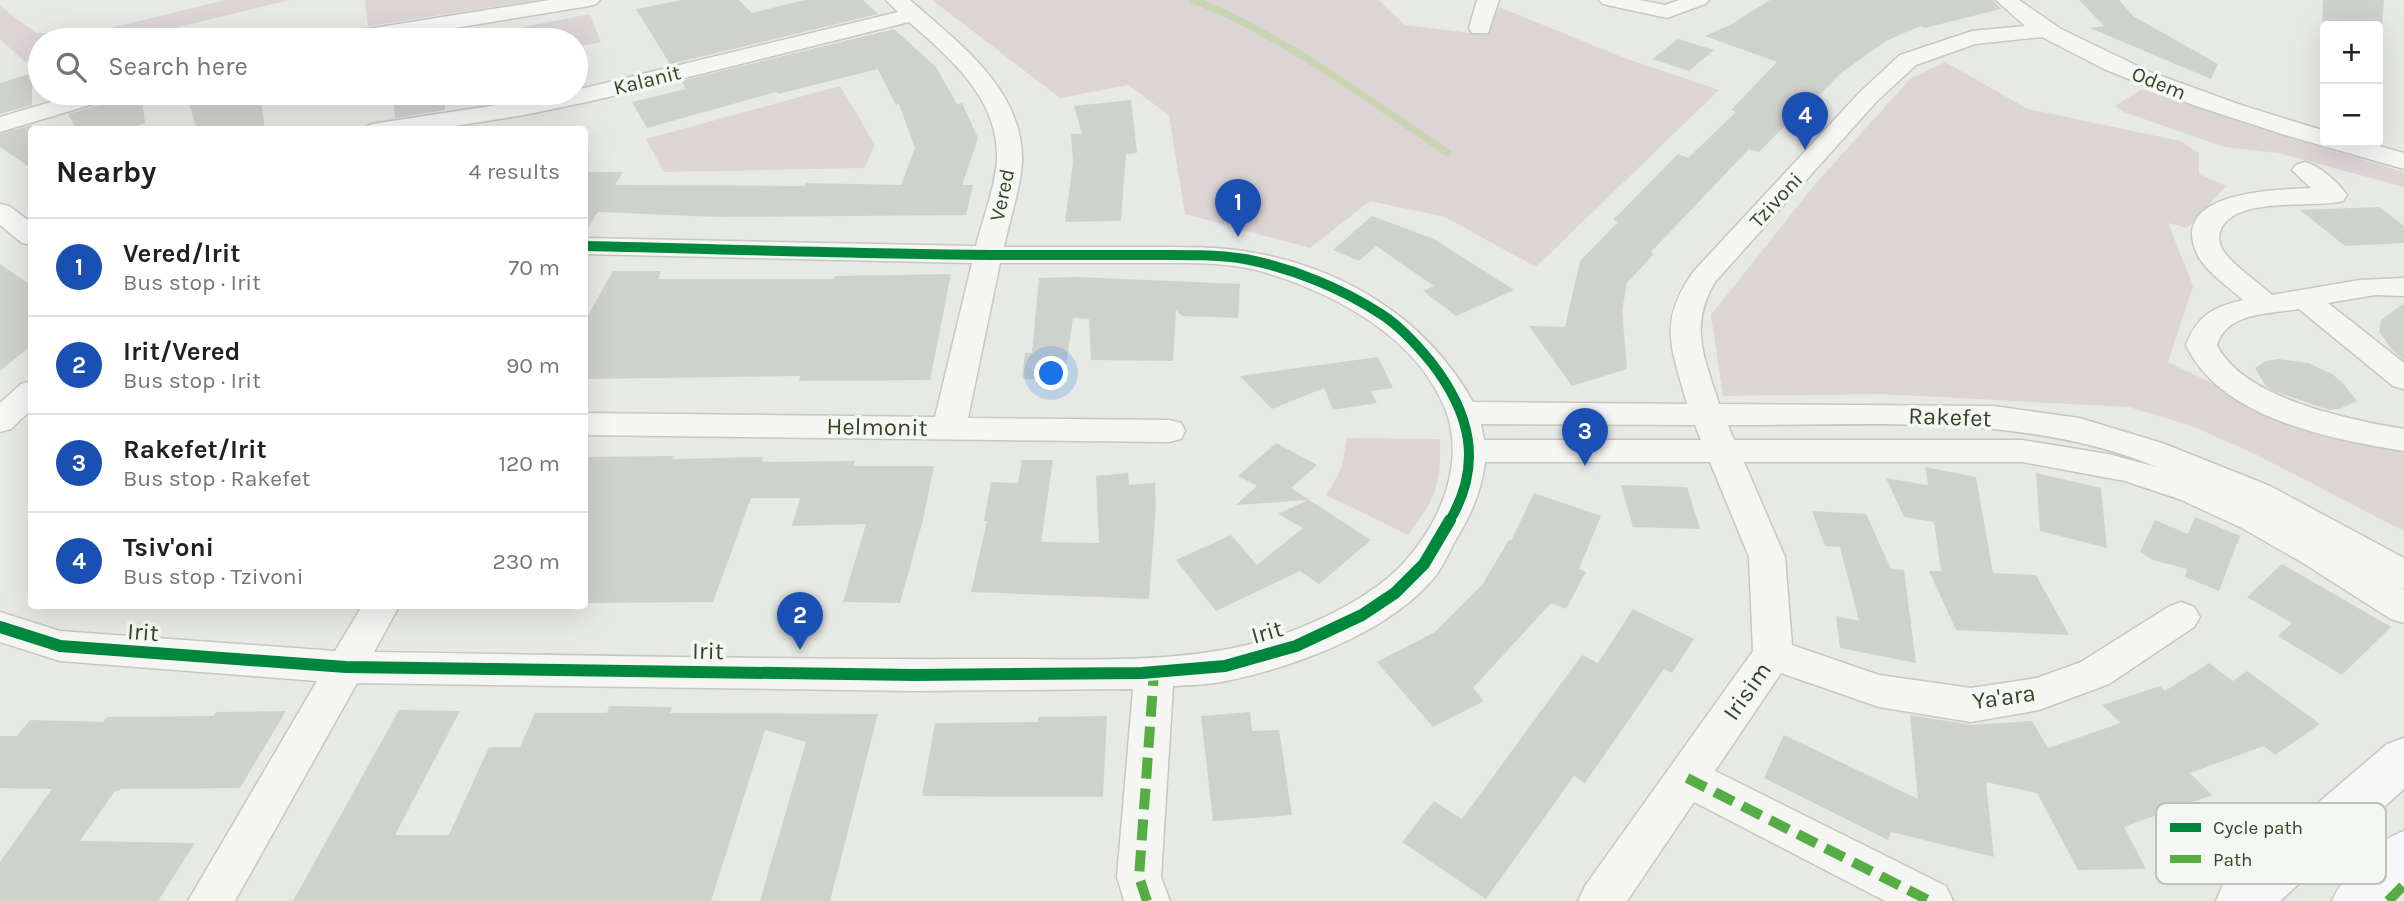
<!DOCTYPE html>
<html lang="en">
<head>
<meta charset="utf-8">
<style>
	:root { --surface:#fff; --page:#f2f2f2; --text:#202124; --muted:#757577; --line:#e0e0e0; --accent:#757d6b }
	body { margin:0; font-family:Karla,sans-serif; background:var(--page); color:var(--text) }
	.controls { position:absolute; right:21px; top:21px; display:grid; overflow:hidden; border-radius:7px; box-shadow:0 7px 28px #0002 }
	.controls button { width:63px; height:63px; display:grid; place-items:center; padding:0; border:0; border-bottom:2px solid var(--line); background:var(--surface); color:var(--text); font:35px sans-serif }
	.you { position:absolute; left:1052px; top:374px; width:24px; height:24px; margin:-18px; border:5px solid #fff; border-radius:50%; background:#1a73e8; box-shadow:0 0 0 10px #1a73e833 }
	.badge { display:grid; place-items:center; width:46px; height:46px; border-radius:50%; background:var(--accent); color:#fff; font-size:23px; font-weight:700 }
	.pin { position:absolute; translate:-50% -58px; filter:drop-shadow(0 2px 4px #0008) }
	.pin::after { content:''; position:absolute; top:37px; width:24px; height:21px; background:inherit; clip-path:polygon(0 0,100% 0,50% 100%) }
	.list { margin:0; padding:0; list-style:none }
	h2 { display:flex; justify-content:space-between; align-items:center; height:91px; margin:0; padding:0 28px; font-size:30px }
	h2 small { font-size:23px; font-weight:400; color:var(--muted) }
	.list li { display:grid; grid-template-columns:46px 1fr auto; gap:21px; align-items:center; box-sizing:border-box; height:98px; padding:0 28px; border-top:2px solid var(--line) }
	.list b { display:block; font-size:26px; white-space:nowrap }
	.list p { margin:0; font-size:23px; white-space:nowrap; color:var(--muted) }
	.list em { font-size:23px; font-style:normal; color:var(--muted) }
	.icon { flex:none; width:38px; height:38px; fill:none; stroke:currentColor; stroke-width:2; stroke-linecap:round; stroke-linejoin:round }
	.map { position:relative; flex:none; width:2404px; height:901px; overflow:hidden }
	.search { position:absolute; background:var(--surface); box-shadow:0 7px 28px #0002; left:28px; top:28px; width:560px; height:77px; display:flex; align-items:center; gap:18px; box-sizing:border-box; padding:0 24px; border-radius:38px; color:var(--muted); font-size:26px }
	.panel { position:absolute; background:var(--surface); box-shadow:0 7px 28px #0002; left:28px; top:126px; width:560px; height:483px; border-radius:7px }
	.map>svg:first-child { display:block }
	.green { fill:#ddd4d6 }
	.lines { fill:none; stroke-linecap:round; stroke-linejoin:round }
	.stream { stroke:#c8d4b2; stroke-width:7 }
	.building { fill:#cfd1cc }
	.street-casing { stroke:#c5c7c2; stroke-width:3 }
	.secondary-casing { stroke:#c5c7c2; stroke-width:3 }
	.street { fill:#f5f6f3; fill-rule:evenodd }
	.secondary { fill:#f7f7f7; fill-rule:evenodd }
	.quiet { stroke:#55ad44; stroke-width:10; stroke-dasharray:21 10; stroke-linecap:butt }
	.cycleway-far1-casing { stroke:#f5f8f2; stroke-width:14 }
	.cycleway-casing { stroke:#f5f8f2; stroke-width:17 }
	.cycleway-far1 { stroke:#00873e; stroke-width:10 }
	.cycleway { stroke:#00873e; stroke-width:12 }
	.labels { text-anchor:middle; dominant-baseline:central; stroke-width:7; stroke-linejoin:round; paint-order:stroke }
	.far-street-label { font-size:21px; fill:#37432a; stroke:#f5f8f2 }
	.street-label { font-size:24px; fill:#37432a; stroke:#f5f8f2 }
	.key { fill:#f5f8f2; stroke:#bcc2b6; stroke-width:2 }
	.key-label { font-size:19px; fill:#37432a }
</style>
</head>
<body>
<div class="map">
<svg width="2404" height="901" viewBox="0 0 2404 901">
	<rect width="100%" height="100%" fill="#e7e9e4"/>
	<path class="green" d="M 226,0 L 290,0 L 125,40 L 40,40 L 40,59 L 25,62 L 0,39 L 0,6 L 36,33 L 85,34 Z
		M 365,0 L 540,0 L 368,26 Z
		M 932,0 L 1378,0 L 1405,25 L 1487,35 L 1499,7 L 1627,59 L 1719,90 L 1536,267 L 1445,217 L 1370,201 L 1310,248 L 1185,214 L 1169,115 L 1128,85 L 1060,98 Z
		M 590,14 L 601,42 L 576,47 L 576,40 L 529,40 L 524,27 Z
		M 1945,62 L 2028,109 L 2180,141 L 2199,153 L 2199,174 L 2226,186 L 2187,228 L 2168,223 L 2193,286 L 2168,362 L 2224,389 L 2404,450 L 2404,531 L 2255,454 L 2192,426 L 2129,407 L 1882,394 L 1723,396 L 1711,315 L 1816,183 L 1911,78 Z
		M 840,86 L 875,145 L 864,168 L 664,172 L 646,139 Z
		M 2142,89 L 2254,127 L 2404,172 L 2404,187 L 2279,153 L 2224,147 L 2124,112 L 2115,106 Z
		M 1347,438 L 1440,439 C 1441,488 1436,496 1408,535 L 1326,495 L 1341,470 Z"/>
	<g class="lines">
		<path class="stream" d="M 1194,0 C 1281,34 1370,101 1448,153"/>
	</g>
	<path class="building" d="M 682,0 L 739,0 L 752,13 L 805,0 L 863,0 L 878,14 L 670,64 L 636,9 Z
		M 1770,0 L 1993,0 L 2001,9 L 1925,28 L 1920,26 L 1886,41 L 1841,73 L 1810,105 L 1806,104 L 1759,152 L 1749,149 L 1651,252 L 1654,254 L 1627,283 L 1622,311 L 1627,369 L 1572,386 L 1529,326 L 1565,327 L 1580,261 L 1618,222 L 1613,220 L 1678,154 L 1688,158 L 1736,112 L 1731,110 L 1777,62 L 1705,36 L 1730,25 Z
		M 2079,0 L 2119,0 L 2133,16 L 2218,64 L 2211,79 L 2090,28 L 2104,26 Z
		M 2323,0 L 2384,0 L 2382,26 L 2322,26 Z
		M 894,29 L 936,67 L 957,104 L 962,103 L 978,138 L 962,185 L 973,185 L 966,215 L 718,217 L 598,212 L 584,234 L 584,172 L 623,172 L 615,185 L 804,186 L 806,183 L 901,185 L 915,148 L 899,104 L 896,105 L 878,69 L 778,94 L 776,92 L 647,128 L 632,102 L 686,89 L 681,81 Z
		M 1678,39 L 1714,50 L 1689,71 L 1652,59 Z
		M 32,73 L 32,105 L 0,114 L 0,83 Z
		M 120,93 L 141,93 L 145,123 L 123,130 L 77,130 L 68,114 L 114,101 Z
		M 186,93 L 260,93 L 265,130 L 197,130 Z
		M 393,93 L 445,93 L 445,110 L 395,118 Z
		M 1131,100 L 1137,153 L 1126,154 L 1121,221 L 1065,222 L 1073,163 L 1071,134 L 1082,134 L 1074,106 Z
		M 32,125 L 32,169 L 0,147 L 0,134 Z
		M 2379,207 L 2404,226 L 2404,243 L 2345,246 L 2300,210 Z
		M 1372,216 L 1434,239 L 1514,290 L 1456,316 L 1423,291 L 1434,286 L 1376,246 L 1359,261 L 1333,250 Z
		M 0,264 L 32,286 L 32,345 L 0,371 Z
		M 613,271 L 661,271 L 658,279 L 834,279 L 835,276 L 951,274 L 930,380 L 799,381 L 800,376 L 584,379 L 584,322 Z
		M 1077,277 L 1240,284 L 1238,318 L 1182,316 L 1176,310 L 1173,361 L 1091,360 L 1089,319 L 1073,318 L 1064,379 L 1022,379 L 1025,353 L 1032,353 L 1039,278 Z
		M 2404,303 L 2404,360 L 2392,350 L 2379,331 L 2381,320 Z
		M 1378,357 L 1393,388 L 1371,391 L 1377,403 L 1333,410 L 1324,388 L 1272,409 L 1240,376 Z
		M 2278,359 L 2308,363 L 2332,374 L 2343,383 L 2357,401 L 2339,409 L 2329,410 L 2274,391 L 2265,385 L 2255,368 L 2266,361 Z
		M 1276,443 L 1317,465 L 1291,488 L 1371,540 L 1319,584 L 1300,571 L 1216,611 L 1176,560 L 1231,535 L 1257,565 L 1303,528 L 1278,514 L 1308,500 L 1236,505 L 1257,486 L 1238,476 Z
		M 673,456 L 672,459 L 763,457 L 762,462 L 855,461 L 853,466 L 934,466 L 923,520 L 900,603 L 843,602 L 866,524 L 792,526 L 800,498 L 751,498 L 713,602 L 584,603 L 584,457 Z
		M 1022,460 L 1053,460 L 1041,542 L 1099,543 L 1096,476 L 1128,473 L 1129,485 L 1155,483 L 1156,505 L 1149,599 L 971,592 L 987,521 L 984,521 L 991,482 L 1018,483 Z
		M 1925,467 L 1976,477 L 1993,573 L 2036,575 L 2069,635 L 1956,630 L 1929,571 L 1941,571 L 1934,522 L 1904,517 L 1886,478 L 1928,485 Z
		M 2036,473 L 2101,488 L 2107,548 L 2040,531 Z
		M 1621,485 L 1687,487 L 1700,529 L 1633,527 Z
		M 1534,493 L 1601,516 L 1579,569 L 1586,572 L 1566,609 L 1551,603 L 1473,688 L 1484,701 L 1433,727 L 1377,662 L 1435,632 L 1482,585 L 1509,540 L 1511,541 Z
		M 1812,511 L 1866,514 L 1891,569 L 1904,570 L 1916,663 L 1840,648 L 1836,616 L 1859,621 L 1840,547 L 1825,546 Z
		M 2195,517 L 2240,536 L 2219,591 L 2185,577 L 2187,569 L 2153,560 L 2140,552 L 2155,520 L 2188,534 Z
		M 2282,564 L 2391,627 L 2342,675 L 2278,636 L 2292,623 L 2247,597 Z
		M 1633,609 L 1694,639 L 1672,673 L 1664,669 L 1585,783 L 1574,776 L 1486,899 L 1402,842 L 1434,801 L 1462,819 L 1582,655 L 1598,663 Z
		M 2209,663 L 2233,681 L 2247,671 L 2320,724 L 2275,755 L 2264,746 L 2190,773 L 2212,795 L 2124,827 L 2146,869 L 2078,870 L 2037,793 L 1986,782 L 1994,857 L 1891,832 L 1888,840 L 1764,778 L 1784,735 L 1918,799 L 1910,715 L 1971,725 L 2032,721 L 2048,748 L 2121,723 L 2102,705 L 2160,686 L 2165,691 Z
		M 609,706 L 672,707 L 670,713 L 878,714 L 830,901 L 760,901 L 806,742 L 765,730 L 711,901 L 293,901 L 399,710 L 460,711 L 395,835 L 449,835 L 489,747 L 520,747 L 535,713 L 607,713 Z
		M 286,711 L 240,788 L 122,789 L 114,792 L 80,841 L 195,843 L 158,901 L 0,901 L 0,862 L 52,789 L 0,788 L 0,736 L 17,736 L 30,720 L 103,722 L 107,717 L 214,716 L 216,712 Z
		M 1250,712 L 1252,731 L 1279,730 L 1292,815 L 1213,821 L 1201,716 Z
		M 1107,716 L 1103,797 L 922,796 L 935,723 L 1038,722 L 1038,717 Z"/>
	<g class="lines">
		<g class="street-casing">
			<path id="street" d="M 550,0 L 600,0 L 596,4 L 589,6 L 381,40 L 331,40 L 334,35 L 342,33 Z
				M 886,0 L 910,0 C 957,42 1021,87 1022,157 C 1023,180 1009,222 1004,247 C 1050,247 1096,247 1142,247 C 1176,247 1210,246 1243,251 C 1339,265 1426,317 1473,402 L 1687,404 C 1672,348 1657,324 1693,272 L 1860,92 L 1900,55 L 1972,31 L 2025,26 L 1996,0 L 2019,0 L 2061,29 L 2150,72 L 2241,105 L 2325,131 L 2325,142 L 2364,142 L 2404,153 L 2404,169 L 2285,135 L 2193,105 L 2104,69 L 2042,37 L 1975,44 L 1916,65 L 1876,102 L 1715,282 C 1688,327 1705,358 1719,404 L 1993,406 L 2079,418 L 2162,443 L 2270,486 L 2404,558 L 2404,589 L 2399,587 L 2404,590 L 2404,623 L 2391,619 L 2303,563 L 2242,528 L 2179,499 L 2125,481 L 2022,462 L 1744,462 L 1785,557 L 1792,645 L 1879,675 L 1971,688 L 2037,678 L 2081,662 L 2168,607 L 2181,602 L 2194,607 L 2200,617 L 2194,627 L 2109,684 L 2039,710 L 1971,722 L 1879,707 L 1781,673 L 1715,771 L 1946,886 L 1953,901 L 1885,901 L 1694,802 L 1627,901 L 1578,901 L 1585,886 L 1753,651 L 1749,557 L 1710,462 L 1485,462 C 1481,493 1471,515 1455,541 C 1449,552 1444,564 1437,574 C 1393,631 1295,667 1226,681 C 1209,685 1190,685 1173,686 L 1161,877 L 1170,901 L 1124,901 L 1117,877 L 1133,689 L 914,691 L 357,683 L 235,901 L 188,901 L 317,681 L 60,661 L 0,642 L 0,612 L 60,631 L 335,651 L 362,606 L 399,606 L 374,652 C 579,655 783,660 988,659 C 1084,658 1196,667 1287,633 C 1319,621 1352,605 1379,585 C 1429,548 1469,473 1446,411 C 1418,338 1338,295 1267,273 C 1229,261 1187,263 1147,263 C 1098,263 1049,263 1000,263 L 968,418 L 1169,420 L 1181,423 L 1185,431 L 1181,439 L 1169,442 L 584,435 L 584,413 L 935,417 L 972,263 L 584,254 L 584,238 L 976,246 C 982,222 997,181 997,157 C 998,98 950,58 909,22 L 596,100 L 524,115 L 430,130 L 366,130 L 369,125 L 378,123 L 576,93 L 576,90 L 898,12 ZM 1481,424 L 1695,425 L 1701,440 L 1484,440 ZM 1728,425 C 1869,426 2024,412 2157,467 L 2108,454 L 2022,440 L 1734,440 Z
				M 1477,0 L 1499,0 L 1488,33 L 1472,33 L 1469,28 Z
				M 1599,0 L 1640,0 L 1665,5 L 1679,0 L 1709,0 L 1705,4 L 1667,18 L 1603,4 Z
				M 81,93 L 117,93 L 113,98 L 0,132 L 0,117 Z
				M 2305,162 C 2320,166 2338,182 2347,195 L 2343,201 C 2311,209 2232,195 2220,232 C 2218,238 2220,247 2224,252 C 2236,268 2258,282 2272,295 L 2360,280 L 2404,278 L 2404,296 L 2375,295 L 2328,303 L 2404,363 L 2404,389 L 2393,386 L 2299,309 C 2270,314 2227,312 2217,345 C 2243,399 2350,420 2404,429 L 2404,451 C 2332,439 2220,419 2186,345 C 2197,315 2214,307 2243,300 C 2229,287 2205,271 2197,254 C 2168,191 2275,190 2311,188 L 2292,170 L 2296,165 Z
				M 0,204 L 9,206 L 32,223 L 32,245 L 22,243 L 0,225 Z
				M 32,381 L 32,409 L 11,429 L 0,432 L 0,403 L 21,384 Z"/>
		</g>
		<g class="secondary-casing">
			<path id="secondary" d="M 2404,738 L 2404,789 L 2280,901 L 2216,901 L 2223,884 L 2387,744 Z
				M 2404,831 L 2404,889 L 2393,901 L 2332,901 C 2345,872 2374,842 2404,831 Z"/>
		</g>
		<use href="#street" class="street"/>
		<use href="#secondary" class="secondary"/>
		<path class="quiet" d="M 1687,778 L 1930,901
			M 1147,901 L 1139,877 L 1154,672
			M 2388,901 L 2404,885"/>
		<g class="cycleway-far1-casing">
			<path id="cycleway-far1" d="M 584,246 C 720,249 855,254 991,255 C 1042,255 1093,255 1144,255 C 1178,255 1212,254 1245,259 C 1292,268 1341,288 1381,314 C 1400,326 1417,345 1431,362 C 1470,412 1484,464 1449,522"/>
		</g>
		<g class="cycleway-casing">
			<path id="cycleway" d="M 0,627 L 60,646 L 346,667 L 914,675 L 1142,673 L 1225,666 L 1296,646 L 1362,615 L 1395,593 L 1424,564 L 1450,520"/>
		</g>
		<use href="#cycleway-far1" class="cycleway-far1"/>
		<use href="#cycleway" class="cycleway"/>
	</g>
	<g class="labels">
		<g class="far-street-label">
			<text transform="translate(647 80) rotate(-14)">Kalanit</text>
			<text transform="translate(2159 83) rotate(22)">Odem</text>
			<text transform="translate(1002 195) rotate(-78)">Vered</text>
			<text transform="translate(1776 200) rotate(-47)">Tzivoni</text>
		</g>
		<g class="street-label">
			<text transform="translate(1950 417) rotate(2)">Rakefet</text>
			<text transform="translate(877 427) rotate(1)">Helmonit</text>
			<text transform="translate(143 632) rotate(4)">Irit</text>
			<text transform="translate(1267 632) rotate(-16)">Irit</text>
			<text transform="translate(708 651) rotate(1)">Irit</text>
			<text transform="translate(1747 691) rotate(-55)">Irisim</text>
			<text transform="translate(2004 697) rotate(-8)">Ya'ara</text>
		</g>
	</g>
	<rect x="2156" y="803" width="230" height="81" rx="10" class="key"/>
	<rect x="2170" y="823" width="31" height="9" fill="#00873e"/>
	<rect x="2170" y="855" width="31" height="8" fill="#55ad44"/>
	<g class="key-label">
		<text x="2213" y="834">Cycle path</text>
		<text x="2213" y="866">Path</text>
	</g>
</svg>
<div class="controls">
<button>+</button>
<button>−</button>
</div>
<div class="you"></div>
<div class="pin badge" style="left:1238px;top:237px;background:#1a4fb4">1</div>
<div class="pin badge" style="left:800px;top:650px;background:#1a4fb4">2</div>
<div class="pin badge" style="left:1585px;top:466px;background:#1a4fb4">3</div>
<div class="pin badge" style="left:1805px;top:150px;background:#1a4fb4">4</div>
<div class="search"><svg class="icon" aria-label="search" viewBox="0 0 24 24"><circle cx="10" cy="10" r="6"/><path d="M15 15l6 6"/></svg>Search here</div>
<section class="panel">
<h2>Nearby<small>4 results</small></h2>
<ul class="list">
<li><span class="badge" style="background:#1a4fb4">1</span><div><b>Vered/Irit</b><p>Bus stop · Irit</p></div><em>70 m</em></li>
<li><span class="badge" style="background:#1a4fb4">2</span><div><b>Irit/Vered</b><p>Bus stop · Irit</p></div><em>90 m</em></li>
<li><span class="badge" style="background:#1a4fb4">3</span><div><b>Rakefet/Irit</b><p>Bus stop · Rakefet</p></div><em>120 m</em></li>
<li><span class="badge" style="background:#1a4fb4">4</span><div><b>Tsiv'oni</b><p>Bus stop · Tzivoni</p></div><em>230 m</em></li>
</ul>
</section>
</div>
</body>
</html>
